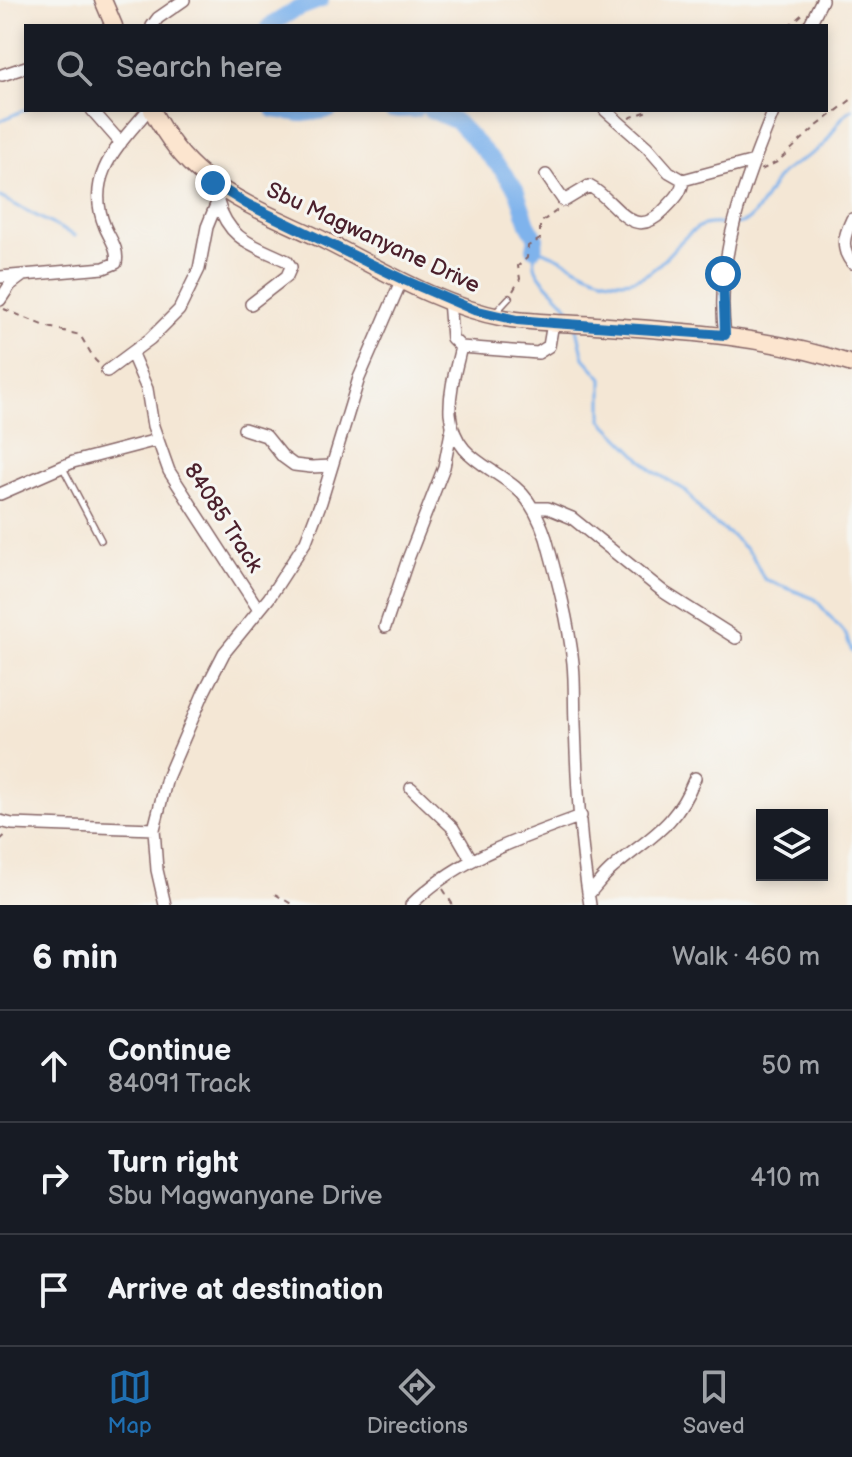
<!DOCTYPE html>
<html lang="en">
<head>
<meta charset="utf-8">
<style>
	:root { --surface:#171b24; --page:#242831; --text:#f1f3f6; --muted:#9ea1a6; --line:#363941; --accent:#1f6fb2 }
	body { margin:0; font-family:"Balsamiq Sans",sans-serif; background:var(--page); color:var(--text) }
	.controls { position:absolute; right:24px; bottom:24px; display:grid; overflow:hidden; border-radius:0px; box-shadow:0 4px 12px #0003 }
	.controls button { width:72px; height:72px; display:grid; place-items:center; padding:0; border:0; border-bottom:2px solid var(--line); background:var(--surface); color:var(--text); font:40px sans-serif }
	.stop { position:absolute; width:24px; height:24px; margin:-18px; border:6px solid #1f6fb2; border-radius:50%; background:#fff }
	.stop.end { background:#1f6fb2; border-color:#fff; box-shadow:0 2px 8px #0008 }
	.list { margin:0; padding:0; list-style:none }
	h2 { display:flex; justify-content:space-between; align-items:center; height:104px; margin:0; padding:0 32px; font-size:34px }
	h2 small { font-size:26px; font-weight:400; color:var(--muted) }
	.list li { display:grid; grid-template-columns:52px 1fr auto; gap:24px; align-items:center; box-sizing:border-box; height:112px; padding:0 32px; border-top:2px solid var(--line) }
	.list b { display:block; font-size:30px; white-space:nowrap }
	.list p { margin:0; font-size:26px; white-space:nowrap; color:var(--muted) }
	.list em { font-size:26px; font-style:normal; color:var(--muted) }
	.icon { flex:none; width:44px; height:44px; fill:none; stroke:currentColor; stroke-width:2; stroke-linecap:round; stroke-linejoin:round }
	.map { position:relative; flex:none; width:852px; height:905px; overflow:hidden }
	.search { position:absolute; background:var(--surface); box-shadow:0 4px 12px #0003; left:24px; right:24px; top:24px; height:88px; display:flex; align-items:center; gap:20px; box-sizing:border-box; padding:0 28px; border-radius:0px; color:var(--muted); font-size:30px }
	.sheet { height:440px; background:var(--surface) }
	nav { display:flex; justify-content:space-around; align-items:center; box-sizing:border-box; height:112px; border-top:2px solid var(--line); background:var(--surface); font-size:22px; color:var(--muted) }
	nav a { display:grid; justify-items:center; gap:4px }
	nav .on { color:var(--accent) }
	.map>svg:first-child { display:block }
	.lines { fill:none; stroke-linecap:round; stroke-linejoin:round }
	.stream { stroke:#7fb3ec; stroke-width:3 }
	.river { stroke:#7fb3ec; stroke-width:16 }
	.lane-casing { stroke:#866566; stroke-width:8 }
	.street-casing { stroke:#866566; stroke-width:14 }
	.secondary-casing { stroke:#866566; stroke-width:19 }
	.path { stroke:#866566; stroke-width:2; stroke-dasharray:6 6; stroke-linecap:butt }
	.lane { stroke:#fff; stroke-width:5 }
	.street { stroke:#fff; stroke-width:11 }
	.secondary { stroke:#fce5cf; stroke-width:16 }
	.route { stroke:#1f6fb2; stroke-width:10 }
	.labels { text-anchor:middle; dominant-baseline:central; stroke-width:6; stroke-linejoin:round; paint-order:stroke }
	.street-label { font-size:22px; fill:#4a1f2b; stroke:#f6f6f2 }
</style>
</head>
<body>
<div class="map">
<svg width="852" height="905" viewBox="0 0 852 905">
	<rect width="100%" height="100%" fill="#f6f6f2"/>
	<filter id="ink" filterUnits="userSpaceOnUse"><feTurbulence type="fractalNoise" baseFrequency=".0125" numOctaves="2"/><feDisplacementMap in="SourceGraphic" scale="16" xChannelSelector="R" yChannelSelector="G"/><feConvolveMatrix kernelMatrix="1 2 1 2 8 2 1 2 1" color-interpolation-filters="sRGB"/></filter>
	<filter id="wash" filterUnits="userSpaceOnUse"><feTurbulence type="fractalNoise" baseFrequency=".006" numOctaves="4" result="noise"/><feDisplacementMap in="SourceGraphic" scale="32" xChannelSelector="R" yChannelSelector="G"/><feGaussianBlur stdDeviation="1.8" result="paint"/><feColorMatrix in="noise" values="0 0 0 0 0 0 0 0 0 0 0 0 0 0 0 0 0 1.4 0 .05"/><feComposite in="paint" operator="in"/></filter>
	<g filter="url(#wash)">
		<rect width="100%" height="100%" fill="#f4e7d5"/>
		<g class="lines">
			<path class="stream" d="M 0,121 L 26,109
				M 0,197 L 75,236
				M 573,317 C 566,297 545,288 536,269 C 534,264 534,255 534,249 C 563,254 588,280 619,281 C 658,282 668,246 697,228 C 713,218 735,230 749,219 C 763,208 769,187 781,174 C 794,161 815,156 826,142 C 835,130 839,117 852,109
				M 577,328 L 584,358 L 602,378 L 602,420 L 653,471 L 685,490 L 707,518 L 732,536 L 752,555 L 764,579 L 815,599 L 846,635 L 852,652"/>
			<path class="river" d="M 269,26 L 295,10 L 321,0
				M 274,110 L 302,114 L 330,110
				M 391,110 L 415,110
				M 430,110 L 457,122 L 501,169 L 516,189 L 528,224 L 536,238 L 534,249"/>
		</g>
	</g>
	<g filter="url(#ink)">
		<g class="lines">
			<g class="lane-casing">
				<path id="lane" d="M 496,312 L 509,298
					M 63,468 L 101,540"/>
			</g>
			<g class="street-casing">
				<path id="street" d="M 152,26 L 158,18 L 184,0
					M 809,26 L 822,0
					M 2,75 L 26,67
					M 92,110 L 121,143
					M 605,110 L 647,147 L 669,172 L 683,180 L 754,161
					M 546,175 L 564,201 L 589,186 C 615,198 631,244 663,211 C 672,201 682,194 683,180
					M 218,202 C 229,241 254,245 287,261 L 291,267 L 287,276 L 251,304
					M 852,219 C 844,236 840,248 852,263
					M 0,277 L 104,268 L 116,263 C 119,249 110,239 105,227 C 84,176 118,146 148,110
					M 0,300 L 10,285 L 22,276
					M 449,300 L 452,338 L 461,347 C 456,368 449,391 450,413 C 454,457 486,463 515,487 C 530,499 540,520 546,538 C 557,578 569,622 573,663 C 575,683 574,703 575,724 C 577,784 580,846 590,905
					M 725,335 C 714,258 746,180 774,110
					M 461,347 L 538,353 L 549,346 L 553,323
					M 132,354 L 147,389 L 153,426 L 169,471 L 259,610
					M 107,371 L 150,339 L 179,310 L 199,269 L 207,227 L 222,190
					M 244,429 L 266,436 L 283,457 L 294,465 L 311,467 L 332,466
					M 0,494 L 73,462 L 157,440
					M 533,508 L 548,508 L 572,518 L 665,593 L 736,638
					M 385,627 L 408,559 L 444,467 L 452,427
					M 411,788 L 453,828 L 471,859
					M 0,821 L 12,824 L 154,829
					M 588,895 C 596,886 604,875 614,867 C 652,835 675,827 695,778
					M 165,905 L 157,870 L 154,829 L 167,778 L 204,692 L 224,653 L 269,598 L 306,541 L 321,502 L 359,378 L 402,279
					M 411,905 C 457,858 520,839 581,816"/>
			</g>
			<g class="secondary-casing">
				<path id="secondary" d="M 103,0 L 114,26
					M 152,110 C 165,135 181,158 204,176 C 239,204 281,220 321,239 C 379,268 440,306 504,318 C 534,323 565,323 595,325 C 682,331 768,336 852,364"/>
			</g>
			<path class="path" d="M 788,26 L 804,13
				M 629,118 L 650,110
				M 761,170 L 777,162 L 817,126 L 852,99
				M 513,291 L 520,279 L 518,266 L 527,258 L 528,246 L 540,239 L 540,223 L 559,209
				M 4,309 L 48,327 L 80,335 L 95,360 L 100,365
				M 0,840 L 8,833
				M 443,889 L 453,905
				M 275,894 L 293,905"/>
			<use href="#lane" class="lane"/>
			<use href="#street" class="street"/>
			<use href="#secondary" class="secondary"/>
		</g>
	</g>
	<g class="lines" filter="url(#ink)">
		<path class="route" d="M 213,183 L 247,204 L 402,279 L 474,310 L 517,320 L 553,323 L 725,335 L 723,274"/>
	</g>
	<g class="labels">
		<g class="street-label">
			<text transform="translate(373 238) rotate(25)">Sbu Magwanyane Drive</text>
			<text transform="translate(223 518) rotate(57)">84085 Track</text>
		</g>
	</g>
</svg>
<div class="controls">
<button><svg class="icon" aria-label="layers" viewBox="0 0 24 24"><path d="M12 4l9 5-9 5-9-5zM3 14l9 5 9-5"/></svg></button>
</div>
<div class="stop" style="left:723px;top:274px"></div>
<div class="stop end" style="left:213px;top:183px"></div>
<div class="search"><svg class="icon" aria-label="search" viewBox="0 0 24 24"><circle cx="10" cy="10" r="6"/><path d="M15 15l6 6"/></svg>Search here</div>
</div>
<section class="sheet">
<h2>6 min<small>Walk · 460 m</small></h2>
<ul class="list">
<li><svg class="icon" aria-label="ahead" viewBox="0 0 24 24"><path d="M12 20V5M6 11l6-6 6 6"/></svg><div><b>Continue</b><p>84091 Track</p></div><em>50 m</em></li>
<li><svg class="icon" aria-label="right" viewBox="0 0 24 24"><path d="M7 20v-9h11M14 6l5 5-5 5"/></svg><div><b>Turn right</b><p>Sbu Magwanyane Drive</p></div><em>410 m</em></li>
<li><svg class="icon" aria-label="arrive" viewBox="0 0 24 24"><path d="M6 21V4h12l-3 4 3 4H6"/></svg><div><b>Arrive at destination</b></div></li>
</ul>
</section>
<nav>
<a class="on"><svg class="icon" aria-label="map" viewBox="0 0 24 24"><path d="M3 6l6-2 6 2 6-2v14l-6 2-6-2-6 2zM9 4v14M15 6v14"/></svg>Map</a>
<a><svg class="icon" aria-label="directions" viewBox="0 0 24 24"><path d="M12 3l9 9-9 9-9-9zM9 14v-3h6M13 9l2 2-2 2"/></svg>Directions</a>
<a><svg class="icon" aria-label="saved" viewBox="0 0 24 24"><path d="M7 4h10v16l-5-4-5 4z"/></svg>Saved</a>
</nav>
</body>
</html>
